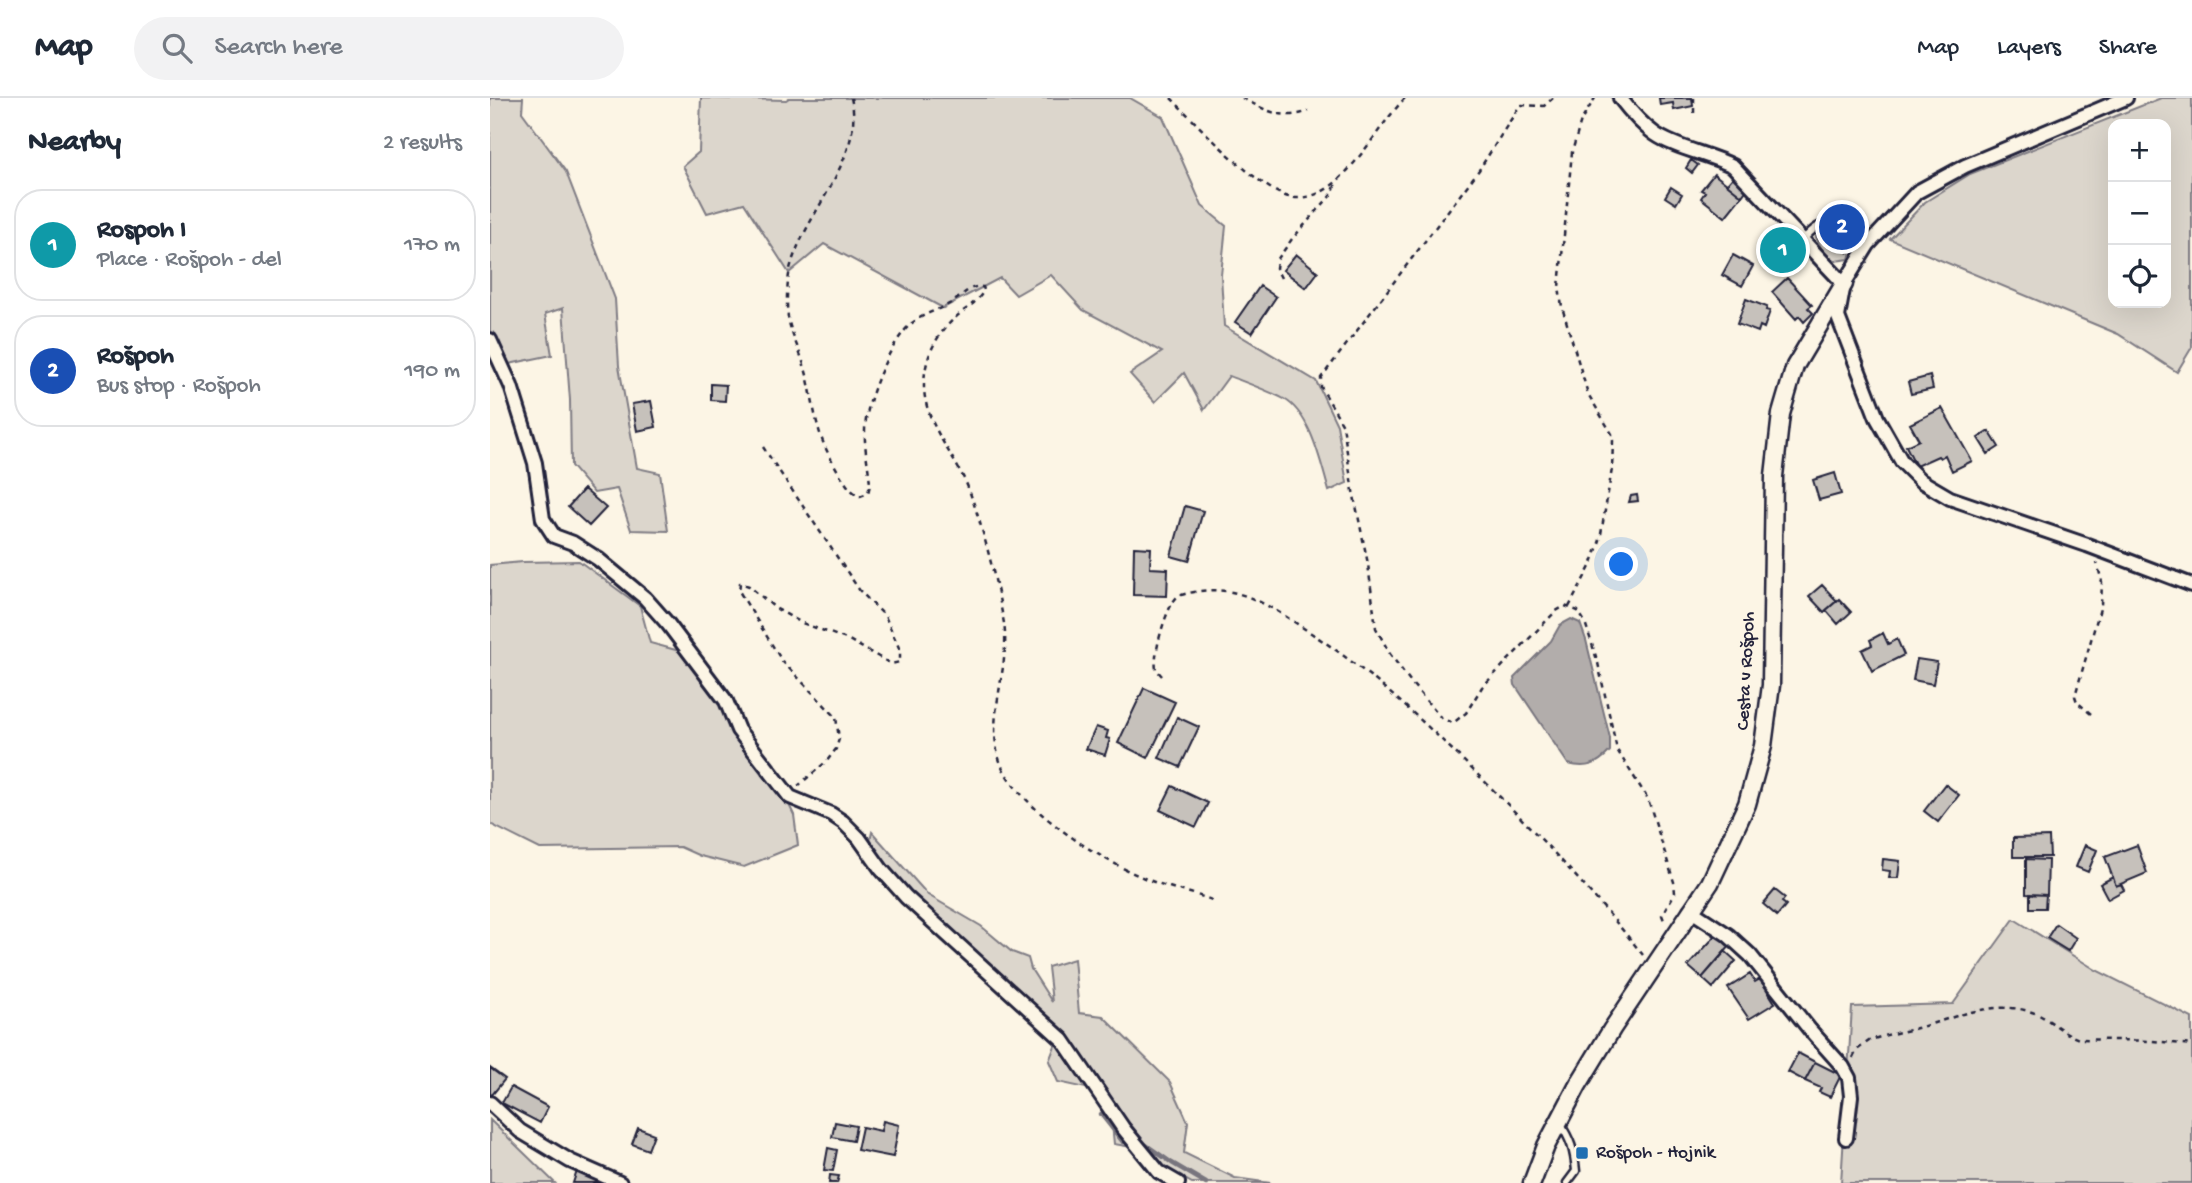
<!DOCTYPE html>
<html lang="en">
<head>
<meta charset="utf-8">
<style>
	:root { --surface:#fff; --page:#f2f2f3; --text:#1f2937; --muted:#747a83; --line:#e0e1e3; --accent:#db2777 }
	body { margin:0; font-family:"Gochi Hand",sans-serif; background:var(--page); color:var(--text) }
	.controls { position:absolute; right:21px; top:21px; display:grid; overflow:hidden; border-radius:14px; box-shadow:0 7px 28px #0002 }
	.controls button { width:63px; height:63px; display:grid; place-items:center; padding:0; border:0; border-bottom:2px solid var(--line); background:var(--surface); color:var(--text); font:35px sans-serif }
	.you { position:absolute; left:1132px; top:467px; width:24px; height:24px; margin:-18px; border:5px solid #fff; border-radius:50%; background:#1a73e8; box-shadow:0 0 0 10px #1a73e833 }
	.badge { display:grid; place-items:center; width:46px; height:46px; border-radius:50%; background:var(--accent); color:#fff; font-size:23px; font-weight:700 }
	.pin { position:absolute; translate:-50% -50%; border:4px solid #fff; box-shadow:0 2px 7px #0006 }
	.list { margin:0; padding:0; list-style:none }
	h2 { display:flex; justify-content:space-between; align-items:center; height:91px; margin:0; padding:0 28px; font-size:30px }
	h2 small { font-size:23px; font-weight:400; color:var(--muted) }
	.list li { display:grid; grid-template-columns:46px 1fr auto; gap:21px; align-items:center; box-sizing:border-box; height:112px; margin:0 14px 14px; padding:0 14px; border:2px solid var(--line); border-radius:28px }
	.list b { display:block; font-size:26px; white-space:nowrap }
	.list p { margin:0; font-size:23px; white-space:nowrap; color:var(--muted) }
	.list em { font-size:23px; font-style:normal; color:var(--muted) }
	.icon { flex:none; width:38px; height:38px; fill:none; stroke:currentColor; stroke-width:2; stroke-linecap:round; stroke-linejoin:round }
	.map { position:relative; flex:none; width:1702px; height:1085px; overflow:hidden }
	header { display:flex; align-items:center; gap:42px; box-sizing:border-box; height:98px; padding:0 35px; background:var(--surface); border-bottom:2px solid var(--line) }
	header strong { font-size:33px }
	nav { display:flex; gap:38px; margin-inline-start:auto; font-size:24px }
	.search { width:490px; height:63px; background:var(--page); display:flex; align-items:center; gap:18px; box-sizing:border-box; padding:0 24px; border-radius:38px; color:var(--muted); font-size:26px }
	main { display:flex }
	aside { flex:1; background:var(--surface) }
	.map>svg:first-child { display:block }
	.green { fill:#dcd6cc; stroke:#7f7c84; stroke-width:2; fill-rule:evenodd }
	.water { fill:#b2adab; stroke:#78757e; stroke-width:2 }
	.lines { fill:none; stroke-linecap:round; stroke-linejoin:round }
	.stream { stroke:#78757e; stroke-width:4.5 }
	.building { fill:#c6c1bb; stroke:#22223b; stroke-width:2 }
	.service-casing { stroke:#22223b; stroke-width:11 }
	.minor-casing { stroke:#22223b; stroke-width:18 }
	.tertiary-casing { stroke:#22223b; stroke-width:21 }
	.path { stroke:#22223b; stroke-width:2.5; stroke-dasharray:5 5; stroke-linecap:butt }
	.service { stroke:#fcf5e5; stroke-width:6 }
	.minor { stroke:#fcf5e5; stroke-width:12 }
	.tertiary { stroke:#fcf5e5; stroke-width:16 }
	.poi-dot { fill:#1f6fb2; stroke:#fcf5e5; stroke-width:2.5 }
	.labels { text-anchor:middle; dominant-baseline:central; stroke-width:5; stroke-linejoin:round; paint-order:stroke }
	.street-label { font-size:19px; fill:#22223b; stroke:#fcf5e5 }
	.poi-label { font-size:19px; fill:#22223b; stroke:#fcf5e5; text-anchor:start }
</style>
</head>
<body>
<header>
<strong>Map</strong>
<div class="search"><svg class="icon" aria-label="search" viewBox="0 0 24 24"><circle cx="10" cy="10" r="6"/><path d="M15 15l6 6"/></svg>Search here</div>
<nav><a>Map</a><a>Layers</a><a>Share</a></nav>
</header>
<main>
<aside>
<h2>Nearby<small>2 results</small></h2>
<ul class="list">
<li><span class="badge" style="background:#0f9aa8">1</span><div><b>Rospoh I</b><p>Place · Rošpoh - del</p></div><em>170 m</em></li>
<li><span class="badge" style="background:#1a4fb4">2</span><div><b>Rošpoh</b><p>Bus stop · Rošpoh</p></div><em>190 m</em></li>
</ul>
</aside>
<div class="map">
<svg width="1702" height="1085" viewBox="0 0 1702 1085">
	<rect width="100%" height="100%" fill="#fcf5e5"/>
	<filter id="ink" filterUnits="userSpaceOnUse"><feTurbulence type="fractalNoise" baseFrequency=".0143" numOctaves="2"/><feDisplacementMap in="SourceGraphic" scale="14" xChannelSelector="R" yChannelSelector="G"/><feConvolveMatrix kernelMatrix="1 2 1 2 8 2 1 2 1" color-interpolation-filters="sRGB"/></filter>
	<g filter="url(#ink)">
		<path class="green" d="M 0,0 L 33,0 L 32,14 L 76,74 L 125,201 L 129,268 L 147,370 L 170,375 L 178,433 L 141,432 L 127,391 L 104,395 L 81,368 L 80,302 L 73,210 L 55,216 L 62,257 L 14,267 L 0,233 Z
			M 211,0 L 296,2 L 299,0 L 640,0 L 673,19 L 712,108 L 736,128 L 731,177 L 734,228 L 826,283 L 847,327 L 857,385 L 839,393 C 831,366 821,316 794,301 C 777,292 757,285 739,278 L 714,312 L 694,275 L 665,304 L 640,276 L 672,254 L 593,212 L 561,177 L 526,197 L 510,180 L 453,210 L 334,146 L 299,175 L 254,105 L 217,115 L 193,68 L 209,54 Z
			M 1671,0 L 1702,0 L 1702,249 L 1687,274 L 1628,236 L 1400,141 L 1435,104 L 1480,76 ZM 1623,26 L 1676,26 L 1676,205 L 1623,205 Z
			M 1335,130 C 1351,131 1365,144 1359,161 L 1345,163 L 1333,154 L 1326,139 L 1329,133 Z
			M 89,463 L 150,508 L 160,545 L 193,554 L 275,657 L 304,717 L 308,747 L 254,769 L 210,758 L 190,749 L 50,751 L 0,726 L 0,467 L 33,464 Z
			M 382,734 L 438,797 L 491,828 L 522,854 L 538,860 L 541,871 L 562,904 L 558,869 L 584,861 L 589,915 L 613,918 L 680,984 L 698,1024 L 694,1055 L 745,1080 L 781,1085 L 702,1085 L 668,1066 L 658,1052 L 624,1046 L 619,995 L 568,984 L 559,963 L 570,935 L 398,775 L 379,748 Z
			M 1524,821 L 1606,872 L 1702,920 L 1702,1085 L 1351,1085 L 1362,909 L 1463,906 Z
			M 0,1022 L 65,1085 L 0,1085 Z"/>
		<path class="water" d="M 1081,521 L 1090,525 L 1096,542 L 1120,640 L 1120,653 C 1107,667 1097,671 1078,666 L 1025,587 L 1024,580 L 1061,543 L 1070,527 Z"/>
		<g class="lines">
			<path class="stream" d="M 611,1016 L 633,1044
				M 652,1044 L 682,1065 L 716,1085"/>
		</g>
		<path class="building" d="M 1169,0 L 1202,0 L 1203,8 L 1184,12 L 1183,5 L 1170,7 Z
			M 1201,62 L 1208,67 L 1202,75 L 1196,70 Z
			M 1224,76 L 1252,98 L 1235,119 L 1211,100 L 1215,94 L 1211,92 Z
			M 1244,78 L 1258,90 L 1252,98 L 1237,86 Z
			M 1181,89 L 1192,96 L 1186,106 L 1175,99 Z
			M 1293,147 L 1298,152 L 1293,158 L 1287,153 Z
			M 806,156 L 828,174 L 816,190 L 793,172 Z
			M 1243,157 L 1263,168 L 1252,188 L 1232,177 Z
			M 1297,180 L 1322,207 L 1318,210 L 1323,215 L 1314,224 L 1309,218 L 1306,221 L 1282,194 Z
			M 770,188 L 786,199 L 762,235 L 745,224 Z
			M 1256,201 L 1277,209 L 1276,212 L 1280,213 L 1274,230 L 1270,228 L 1268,234 L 1247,226 Z
			M 1440,278 L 1443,291 L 1421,296 L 1418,284 Z
			M 221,286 L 236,287 L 235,303 L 221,302 Z
			M 161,303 L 166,329 L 147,333 L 142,306 Z
			M 1452,310 L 1482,363 L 1462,373 L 1455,357 L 1450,360 L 1448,358 L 1426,368 L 1416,348 L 1429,342 L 1420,326 Z
			M 1499,333 L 1509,349 L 1498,356 L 1488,340 Z
			M 1345,375 L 1351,396 L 1329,402 L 1323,382 Z
			M 94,391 L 116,410 L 99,428 L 78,409 Z
			M 1147,397 L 1148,403 L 1139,404 L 1141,398 Z
			M 695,408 L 713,413 L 699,463 L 681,458 Z
			M 644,449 L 661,450 L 660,470 L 678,471 L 677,498 L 643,497 Z
			M 1332,487 L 1347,503 L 1334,514 L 1319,498 Z
			M 1349,501 L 1361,514 L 1348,526 L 1336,512 Z
			M 1393,535 L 1398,546 L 1407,541 L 1414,557 L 1382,573 L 1372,552 L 1382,547 L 1380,542 Z
			M 1427,561 L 1447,564 L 1443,586 L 1423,582 Z
			M 654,590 L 685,604 L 658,660 L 628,645 Z
			M 687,619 L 709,629 L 690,669 L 669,660 Z
			M 606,629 L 618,633 L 616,640 L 620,641 L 615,657 L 596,651 Z
			M 1455,686 L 1469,697 L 1448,724 L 1434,713 Z
			M 682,688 L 718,705 L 706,729 L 670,712 Z
			M 1559,739 L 1560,759 L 1523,759 L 1523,740 Z
			M 1595,747 L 1607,752 L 1598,774 L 1586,769 Z
			M 1647,747 L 1657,775 L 1626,788 L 1615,759 Z
			M 1393,761 L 1410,763 L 1408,780 L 1399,780 L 1400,773 L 1392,772 Z
			M 1536,761 L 1558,762 L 1557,797 L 1536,796 Z
			M 1623,779 L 1626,788 L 1631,786 L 1634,792 L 1618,801 L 1610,786 Z
			M 1285,792 L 1295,800 L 1292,804 L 1296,807 L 1287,818 L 1273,806 Z
			M 1540,796 L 1556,797 L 1555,810 L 1540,810 Z
			M 1566,826 L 1586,840 L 1578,853 L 1557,840 Z
			M 1228,835 L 1241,847 L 1212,880 L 1198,868 Z
			M 1235,853 L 1246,863 L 1223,890 L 1212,880 Z
			M 1260,876 L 1265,884 L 1270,881 L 1285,905 L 1259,921 L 1238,890 Z
			M 1308,955 L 1325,964 L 1315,983 L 1298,974 Z
			M 1325,964 L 1351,977 L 1340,999 L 1329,994 L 1331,990 L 1315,983 Z
			M 0,970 L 15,981 L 2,997 L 0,996 Z
			M 21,989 L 58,1009 L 50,1025 L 12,1005 Z
			M 393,1023 L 409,1027 L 403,1059 L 367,1052 L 372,1029 L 391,1033 Z
			M 345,1024 L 366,1028 L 363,1043 L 342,1039 Z
			M 148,1030 L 164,1036 L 158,1052 L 142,1046 Z
			M 338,1050 L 347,1052 L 343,1073 L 334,1072 Z
			M 87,1073 L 118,1085 L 83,1085 Z
			M 340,1077 L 349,1078 L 347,1085 L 339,1085 Z"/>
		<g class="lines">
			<g class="service-casing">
				<path id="service" d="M 1313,142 C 1340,111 1351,127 1378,147
					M 1069,1024 C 1081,1042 1084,1052 1086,1073 L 1077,1085"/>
			</g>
			<g class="minor-casing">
				<path id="minor" d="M 1130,0 C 1140,13 1151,26 1165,36 C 1185,50 1219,56 1243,68 L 1354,186
					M 1636,0 L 1475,68 L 1427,94 L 1378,147 L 1354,186 L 1348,219 L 1387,320 L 1412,364 L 1431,383 L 1460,400 L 1597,447 L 1702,487
					M 0,242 L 21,288 L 45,365 L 53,421 L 64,438 L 83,445 L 108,461 L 155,500 L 178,526 L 236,603 L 248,632 L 300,699 L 341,716 L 353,724 L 369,740 L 391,771 L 416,799 L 573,942 L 633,1030 L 669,1074 L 688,1085
					M 1200,812 L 1238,837 L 1260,857 L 1320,932 L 1353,969 L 1359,980 L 1361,998 L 1356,1040
					M 0,1005 L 30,1033 L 80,1063 L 130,1085"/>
			</g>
			<g class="tertiary-casing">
				<path id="tertiary" d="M 1042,1085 L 1056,1048 L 1088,987 L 1122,931 L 1220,785 L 1257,706 L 1273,648 L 1281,587 L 1284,378 L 1291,316 L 1305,268 L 1354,186"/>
			</g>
			<path class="path" d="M 361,0 C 376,59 314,115 300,171 C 297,186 296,204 298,219 C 301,237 310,253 315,270 C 321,290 323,312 329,332 C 333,347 341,361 349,375 C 355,384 360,394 370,398 L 378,395 L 380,387 C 379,369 374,351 375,333 C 375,304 400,243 422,225 C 433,216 448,212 461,205 C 472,199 480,186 493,189 L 494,192 C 489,202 480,208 472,214 C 448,233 435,256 434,286 C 433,325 466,358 479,392 C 494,433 505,478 513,520 C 524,571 488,629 516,676 C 542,720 625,772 673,787 C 690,793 707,796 724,803
				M 681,0 C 705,24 769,92 799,99 C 816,103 835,94 847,83 C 873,59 891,26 915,0
				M 752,0 C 775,12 793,23 819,13
				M 1063,0 L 1054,8 L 1032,7 L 1027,12 L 989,72 L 831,280 L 831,289 L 853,327 L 862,388 L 878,466 L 886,530 L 900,556 L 923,587 L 952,621 L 963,625 L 976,615 L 992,589 L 1066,513 L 1075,508 L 1088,513 L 1095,524 L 1108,565 L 1127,652 L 1158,701 L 1184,784 L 1185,795 L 1172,817 L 1175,825
				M 1204,0 L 1204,16
				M 1341,143 L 1358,155
				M 791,180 L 786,170 L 787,162 L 802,141 L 842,96 L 847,83
				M 273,349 L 370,493 L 395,518 L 410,552 L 410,564 L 401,566 L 359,542 L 312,525 L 285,510 L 259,488 L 250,485 L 249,493 L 292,563 L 346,619 L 349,641 L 346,651 L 337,663 L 308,688
				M 1079,509 L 1102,465 L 1110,442 L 1122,371 L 1123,343 L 1122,336 L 1098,296 L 1072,209 L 1069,189 L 1082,54 L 1091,23 L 1105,0
				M 672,578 L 666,571 C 663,556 676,508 688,498 C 706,492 728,490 746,495 C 773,502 798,520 821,535 C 881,574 933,623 984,673 C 1043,731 1101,792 1153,857
				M 1601,616 L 1587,604 L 1585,598 L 1611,507 L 1612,484 L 1607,465
				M 1363,960 L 1367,952 L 1379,943 C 1395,936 1414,934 1431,929 C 1469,918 1508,900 1547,916 C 1562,923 1573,935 1589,941 L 1662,943 L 1702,947"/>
			<use href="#service" class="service"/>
			<use href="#minor" class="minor"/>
			<use href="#tertiary" class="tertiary"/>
		</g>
	</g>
	<rect class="poi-dot" x="1085" y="1048" width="14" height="14" rx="3.5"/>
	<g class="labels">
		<g class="street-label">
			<text transform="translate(1257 573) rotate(-87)">Cesta v Rošpoh</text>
		</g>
		<g class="poi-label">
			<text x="1106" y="1055">Rošpoh - Hojnik</text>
		</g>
	</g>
</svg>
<div class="controls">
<button>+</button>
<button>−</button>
<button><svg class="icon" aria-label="locate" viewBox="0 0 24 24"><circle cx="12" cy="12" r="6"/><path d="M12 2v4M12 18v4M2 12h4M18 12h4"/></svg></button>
</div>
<div class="you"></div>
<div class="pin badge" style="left:1293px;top:152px;background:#0f9aa8">1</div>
<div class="pin badge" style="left:1352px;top:129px;background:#1a4fb4">2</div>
</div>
</main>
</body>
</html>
